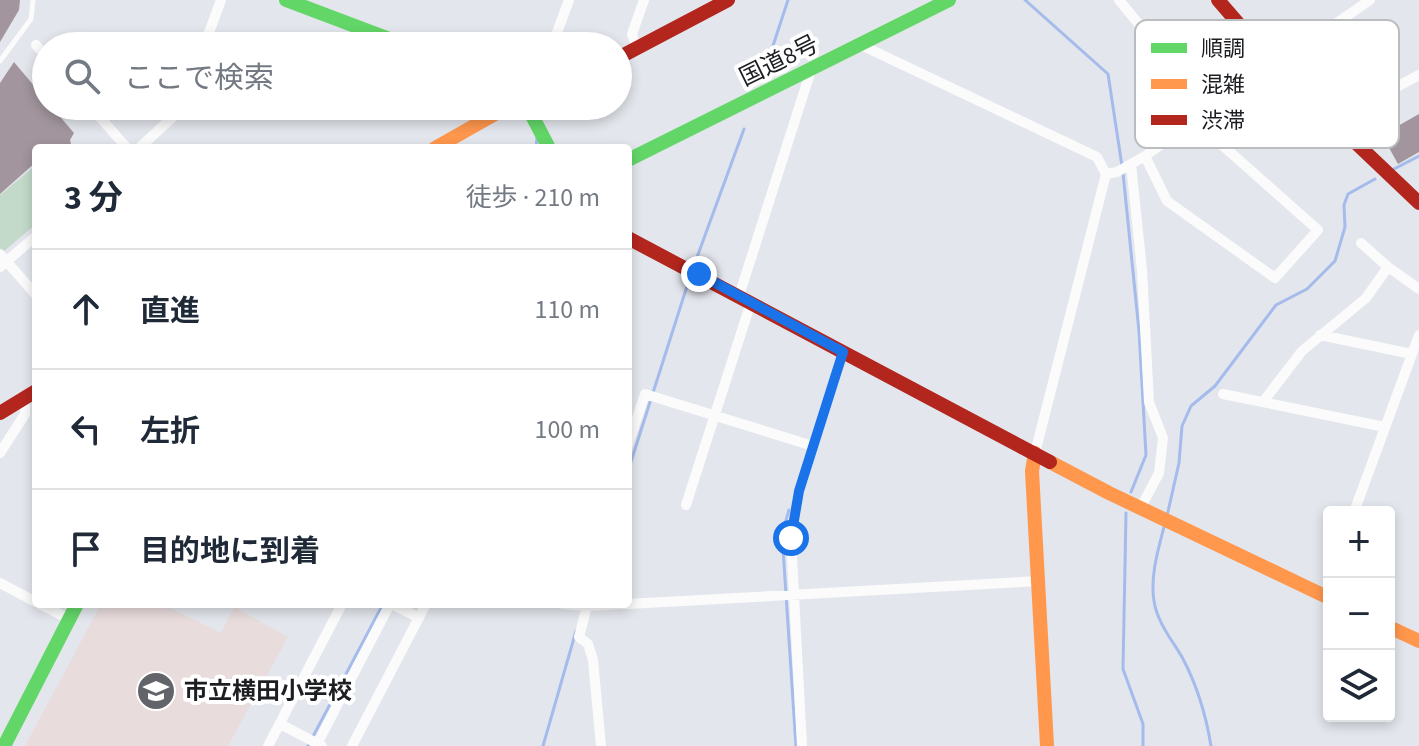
<!DOCTYPE html>
<html lang="ja">
<head>
<meta charset="utf-8">
<style>
	:root { --surface:#fff; --page:#f6f6f7; --text:#1f2937; --muted:#747a83; --line:#e0e1e3 }
	body { margin:0; font-family:"Source Sans 3","Noto Sans JP",sans-serif; background:var(--page); color:var(--text) }
	.controls { position:absolute; right:24px; bottom:24px; display:grid; overflow:hidden; border-radius:8px; box-shadow:0 4px 12px #0003 }
	.controls button { width:72px; height:72px; display:grid; place-items:center; padding:0; border:0; border-bottom:2px solid var(--line); background:var(--surface); color:var(--text); font:40px sans-serif }
	.stop { position:absolute; width:24px; height:24px; margin:-18px; border:6px solid #1a73e8; border-radius:50%; background:#fff }
	.stop.end { background:#1a73e8; border-color:#fff; box-shadow:0 2px 8px #0008 }
	.list { margin:0; padding:0; list-style:none }
	h2 { display:flex; justify-content:space-between; align-items:center; height:104px; margin:0; padding:0 32px; font-size:34px }
	h2 small { font-size:26px; font-weight:400; color:var(--muted) }
	.list li { display:grid; grid-template-columns:52px 1fr auto; gap:24px; align-items:center; box-sizing:border-box; height:120px; padding:0 32px; border-top:2px solid var(--line) }
	.list b { display:block; font-size:30px; white-space:nowrap }
	.list em { font-size:26px; font-style:normal; color:var(--muted) }
	.icon { flex:none; width:44px; height:44px; fill:none; stroke:currentColor; stroke-width:2; stroke-linecap:round; stroke-linejoin:round }
	.map { position:relative; flex:none; width:1419px; height:746px; overflow:hidden }
	.search { position:absolute; background:var(--surface); box-shadow:0 4px 12px #0003; left:32px; top:32px; width:600px; height:88px; display:flex; align-items:center; gap:20px; box-sizing:border-box; padding:0 28px; border-radius:44px; color:var(--muted); font-size:30px }
	.panel { position:absolute; background:var(--surface); box-shadow:0 4px 12px #0003; left:32px; top:144px; width:600px; height:464px; border-radius:8px }
	.map>svg:first-child { display:block }
	.education { fill:#e9dcdd }
	.green { fill:#c3daca }
	.lines { fill:none; stroke-linecap:round; stroke-linejoin:round }
	.stream { stroke:#a4bbeb; stroke-width:3 }
	.building { fill:#a2959d }
	.lane { stroke:#fbfbfc; stroke-width:5 }
	.street { stroke:#fbfbfc; stroke-width:10 }
	.fast { stroke:#63d668; stroke-width:14 }
	.slow { stroke:#ff974d; stroke-width:14 }
	.jam { stroke:#b3261e; stroke-width:14 }
	.route { stroke:#1a73e8; stroke-width:10 }
	.labels { text-anchor:middle; dominant-baseline:central; stroke-width:8; stroke-linejoin:round; paint-order:stroke }
	.street-label { font-size:24px; fill:#1c1e22; stroke:#fff }
	.poi-label { font-size:24px; font-weight:bold; fill:#1c1e22; stroke:#fff; text-anchor:start }
	.key { fill:#fff; stroke:#bbbcbd; stroke-width:2 }
	.key-label { font-size:22px; fill:#1c1e22 }
</style>
</head>
<body>
<div class="map">
<svg width="1419" height="746" viewBox="0 0 1419 746">
	<rect width="100%" height="100%" fill="#e3e6ec"/>
	<path class="education" d="M 101,604 L 162,604 L 221,633 L 234,607 L 288,637 L 228,746 L 25,746 Z"/>
	<path class="green" d="M 35,166 L 36,224 L 3,252 L 0,248 L 0,195 Z"/>
	<g class="lines">
		<path class="stream" d="M 1025,0 L 1108,74 L 1122,166
			M 765,70 L 788,0
			M 539,118 L 540,106
			M 536,148 L 537,138
			M 1394,169 L 1419,156
			M 1123,173 L 1139,331 L 1146,455 L 1131,492
			M 696,260 L 744,129
			M 628,471 L 689,280
			M 789,510 L 782,534 L 796,746
			M 1126,513 L 1123,669 L 1143,724 L 1143,746
			M 1167,516 L 1179,463 L 1182,426 L 1191,406 L 1215,386 L 1276,305 L 1307,289 L 1335,261 L 1345,227 L 1344,205 L 1348,194 L 1375,179
			M 1164,527 C 1158,550 1150,577 1154,601 C 1157,622 1172,640 1182,657 C 1197,685 1206,715 1211,746
			M 308,746 L 383,604
			M 543,746 L 576,631"/>
	</g>
	<path class="building" d="M 0,0 L 20,0 L 19,10 L 0,42 Z
		M 14,62 L 46,100 L 46,106 L 51,106 L 74,133 L 70,140 L 72,148 L 36,148 L 36,162 L 0,194 L 0,83 Z
		M 1419,114 L 1419,152 L 1398,164 L 1382,135 Z"/>
	<g class="lines">
		<path class="lane" d="M 0,61 L 31,19 L 33,0"/>
		<path class="street" d="M 1119,0 L 1147,34 L 1237,92
			M 36,45 L 46,56
			M 861,45 L 1097,157 L 1106,174 L 1035,453
			M 204,46 L 221,0
			M 552,46 L 569,0
			M 637,49 L 632,34 L 644,0
			M 90,106 L 127,148
			M 1333,121 L 1419,75
			M 139,148 L 175,115 L 181,106
			M 1145,156 L 1167,201 L 1275,278 L 1318,230 L 1195,121
			M 1131,164 L 1142,270 L 1149,402 L 1163,438 L 1159,473 L 1140,509
			M 1106,174 L 1117,172 L 1145,156 L 1370,0
			M 1361,243 L 1388,267 L 1419,289
			M 0,254 L 36,295
			M 0,267 L 36,236
			M 739,296 L 811,70
			M 1320,335 L 1412,354
			M 1223,394 L 1385,427
			M 1263,402 L 1302,351 L 1366,298 L 1388,267
			M 628,445 L 645,394 L 813,446
			M 0,453 L 25,414 L 25,397
			M 686,505 L 751,302
			M 1354,512 L 1419,335
			M 0,583 L 36,602
			M 40,604 L 69,619
			M 392,604 L 419,618
			M 563,604 L 587,606 L 625,604
			M 628,604 L 1039,581
			M 587,606 L 579,637 L 588,644 L 593,660 L 601,746
			M 280,724 L 322,746
			M 268,746 L 342,604
			M 316,746 L 390,604
			M 352,746 L 426,604
			M 802,746 L 791,538 L 799,491 L 843,352"/>
		<path class="fast" d="M 286,0 L 408,46
			M 527,106 L 549,148
			M 628,160 L 949,0
			M 4,746 L 77,604"/>
		<path class="slow" d="M 435,148 L 509,106
			M 1035,453 L 1032,471 L 1047,746
			M 1050,462 L 1109,493 L 1329,598
			M 1389,627 L 1419,641"/>
		<path class="jam" d="M 1218,0 L 1275,66 L 1419,203
			M 618,58 L 728,0
			M 628,238 L 1050,462
			M 0,413 L 36,391"/>
	</g>
	<g class="lines">
		<path class="route" d="M 699,274 L 843,352 L 799,491 L 791,538"/>
	</g>
	<defs>
		<g id="school-disc" transform="scale(2)"><circle r="9.5" fill="#626469" stroke="#fff"/><path d="M0-5L7-2L0 1L-7-2ZM-4 1L0 2.5L4 1V4Q0 6-4 4Z" fill="#fff"/></g>
	</defs>
	<g fill-rule="evenodd">
		<use href="#school-disc" x="156" y="691"/>
	</g>
	<g class="labels">
		<g class="street-label">
			<text transform="translate(779 61) rotate(-26)">国道8号</text>
		</g>
		<g class="poi-label">
			<text x="184" y="691">市立横田小学校</text>
		</g>
	</g>
	<rect x="1135" y="20" width="264" height="128" rx="12" class="key"/>
	<rect x="1151" y="43" width="36" height="10" fill="#63d668"/>
	<rect x="1151" y="79" width="36" height="10" fill="#ff974d"/>
	<rect x="1151" y="115" width="36" height="10" fill="#b3261e"/>
	<g class="key-label">
		<text x="1201" y="56">順調</text>
		<text x="1201" y="92">混雑</text>
		<text x="1201" y="128">渋滞</text>
	</g>
</svg>
<div class="controls">
<button>+</button>
<button>−</button>
<button><svg class="icon" aria-label="layers" viewBox="0 0 24 24"><path d="M12 4l9 5-9 5-9-5zM3 14l9 5 9-5"/></svg></button>
</div>
<div class="stop" style="left:791px;top:538px"></div>
<div class="stop end" style="left:699px;top:274px"></div>
<div class="search"><svg class="icon" aria-label="search" viewBox="0 0 24 24"><circle cx="10" cy="10" r="6"/><path d="M15 15l6 6"/></svg>ここで検索</div>
<section class="panel">
<h2>3 分<small>徒歩 · 210 m</small></h2>
<ul class="list">
<li><svg class="icon" aria-label="ahead" viewBox="0 0 24 24"><path d="M12 20V5M6 11l6-6 6 6"/></svg><div><b>直進</b></div><em>110 m</em></li>
<li><svg class="icon" aria-label="left" viewBox="0 0 24 24"><path d="M17 20v-9H6M10 6l-5 5 5 5"/></svg><div><b>左折</b></div><em>100 m</em></li>
<li><svg class="icon" aria-label="arrive" viewBox="0 0 24 24"><path d="M6 21V4h12l-3 4 3 4H6"/></svg><div><b>目的地に到着</b></div></li>
</ul>
</section>
</div>
</body>
</html>
